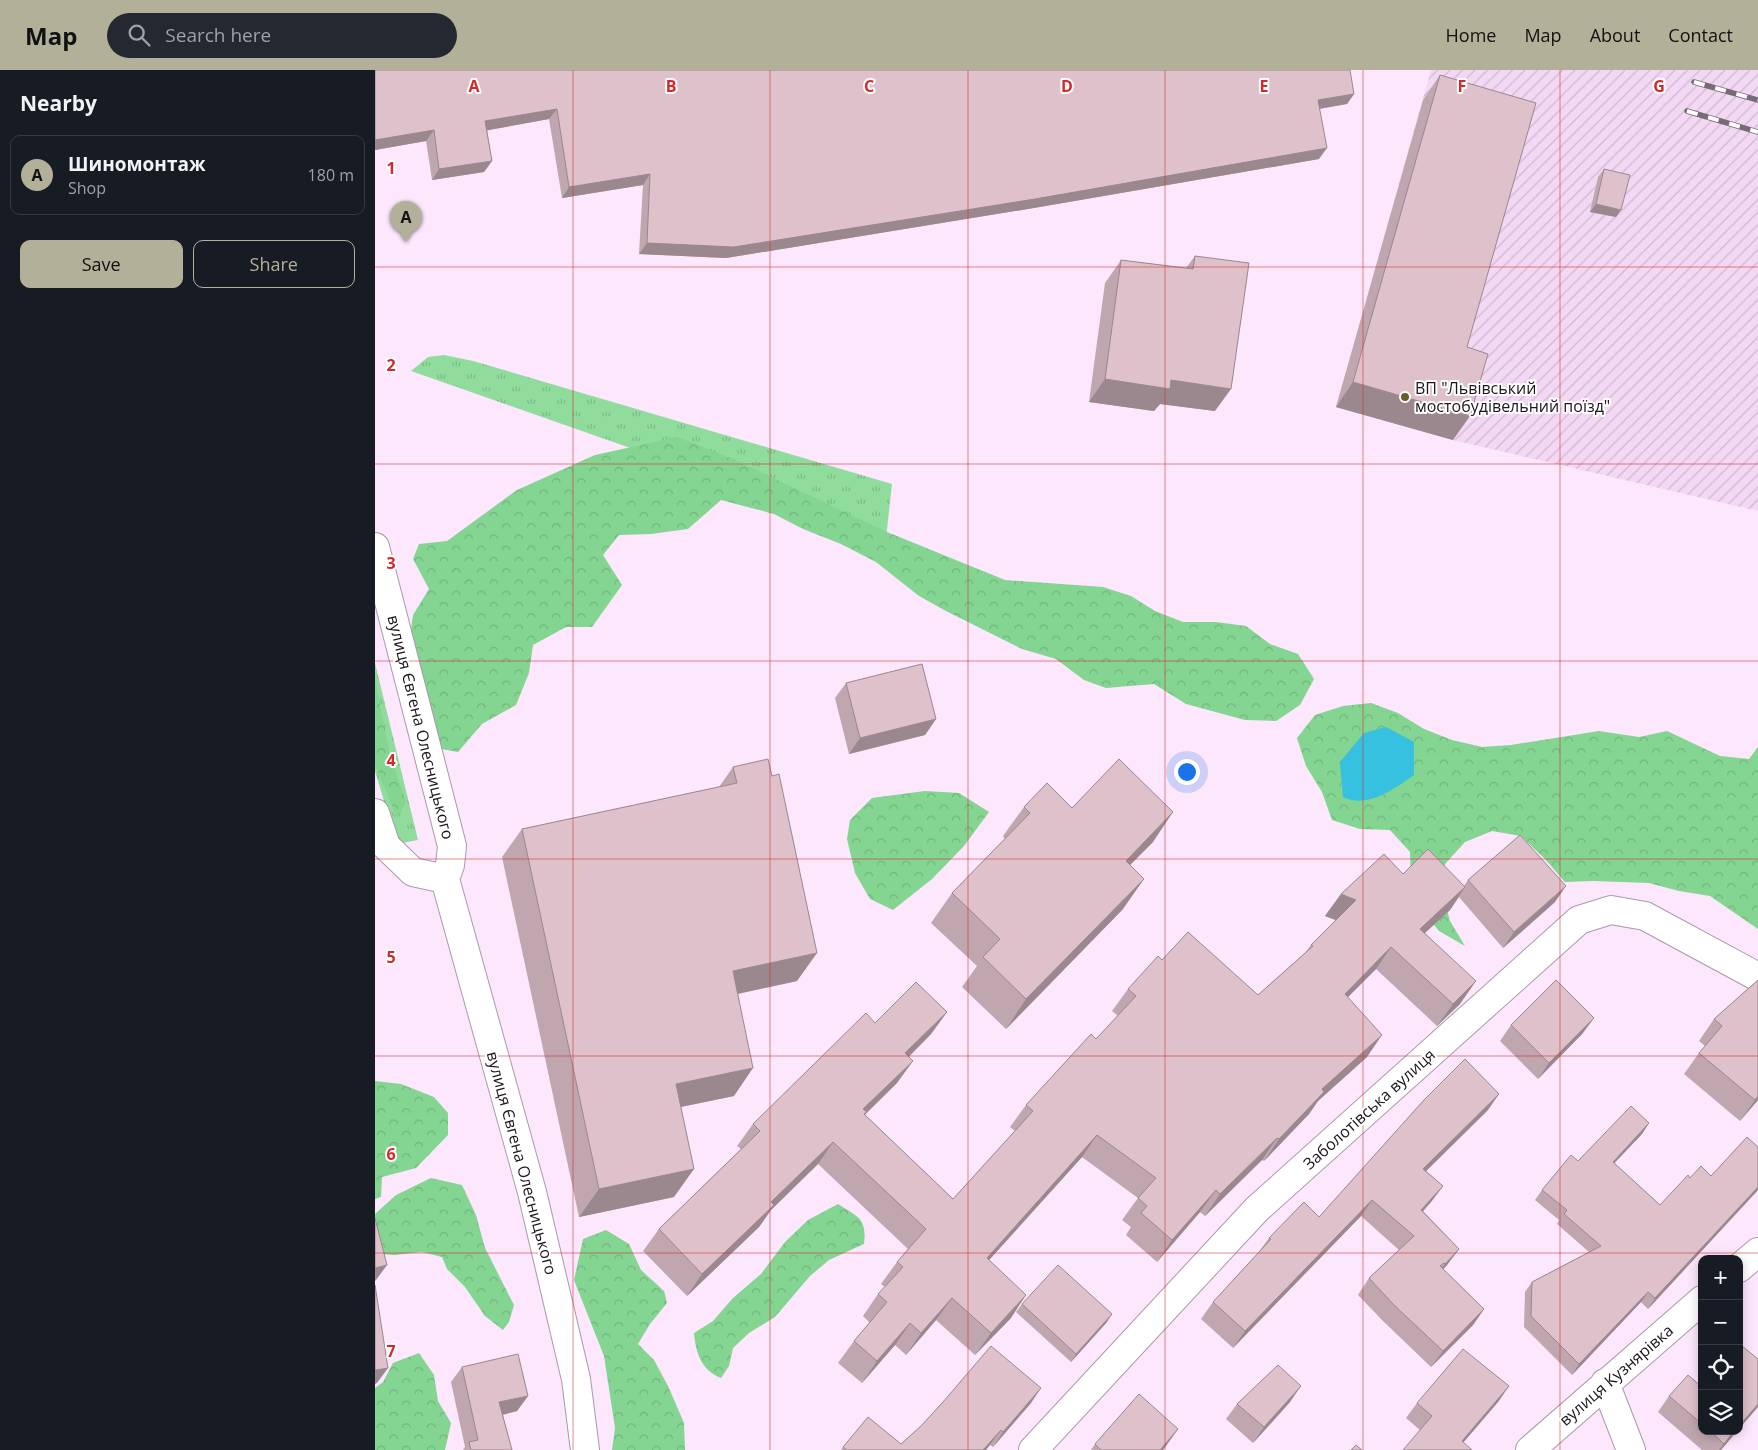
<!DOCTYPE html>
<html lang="en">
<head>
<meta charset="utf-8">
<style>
	:root { --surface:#171b24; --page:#242831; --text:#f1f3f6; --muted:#9ea1a6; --line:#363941; --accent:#b3b09a }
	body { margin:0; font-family:"Open Sans",sans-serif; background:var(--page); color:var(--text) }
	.controls { position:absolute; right:15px; bottom:15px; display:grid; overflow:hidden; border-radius:10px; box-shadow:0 2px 12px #0003 }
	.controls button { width:45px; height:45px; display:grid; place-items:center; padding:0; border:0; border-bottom:1px solid var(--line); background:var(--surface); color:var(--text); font:25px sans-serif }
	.you { position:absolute; left:811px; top:701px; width:18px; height:18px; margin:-12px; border:4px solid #fff; border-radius:50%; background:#1a73e8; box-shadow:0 0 0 8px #1a73e833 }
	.badge { display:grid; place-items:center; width:32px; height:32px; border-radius:50%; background:var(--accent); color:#111; font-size:16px; font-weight:700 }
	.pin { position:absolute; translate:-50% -41px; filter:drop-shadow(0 1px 2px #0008) }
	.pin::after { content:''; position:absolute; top:26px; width:18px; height:15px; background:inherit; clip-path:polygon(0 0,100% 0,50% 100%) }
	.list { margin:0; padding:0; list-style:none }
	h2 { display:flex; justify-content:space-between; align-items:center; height:65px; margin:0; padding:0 20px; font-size:21px }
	h2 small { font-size:16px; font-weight:400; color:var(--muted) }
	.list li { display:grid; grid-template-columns:32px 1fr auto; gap:15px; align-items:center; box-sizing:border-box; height:80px; margin:0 10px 10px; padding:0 10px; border:1px solid var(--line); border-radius:10px }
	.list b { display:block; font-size:19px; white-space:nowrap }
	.list p { margin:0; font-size:16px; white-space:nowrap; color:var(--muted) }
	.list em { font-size:16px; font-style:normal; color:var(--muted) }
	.actions { display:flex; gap:10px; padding:15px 20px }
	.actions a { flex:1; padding:11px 0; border:1px solid var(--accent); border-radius:10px; text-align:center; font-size:18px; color:var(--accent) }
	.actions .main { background:var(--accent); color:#111 }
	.icon { flex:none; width:28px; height:28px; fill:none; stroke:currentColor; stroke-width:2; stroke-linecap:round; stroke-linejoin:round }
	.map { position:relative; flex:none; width:1383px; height:1380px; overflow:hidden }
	header { display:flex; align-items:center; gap:30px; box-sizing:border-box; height:70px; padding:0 25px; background:var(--accent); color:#111 }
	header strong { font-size:24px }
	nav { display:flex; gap:28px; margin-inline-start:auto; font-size:18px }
	.search { width:350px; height:45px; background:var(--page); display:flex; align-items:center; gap:12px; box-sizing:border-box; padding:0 18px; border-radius:28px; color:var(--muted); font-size:19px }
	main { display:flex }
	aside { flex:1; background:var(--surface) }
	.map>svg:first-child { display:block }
	.industrial { fill:url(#industrial-furrows) }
	.grass { fill:url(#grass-tufts) }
	.forest { fill:url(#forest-crowns) }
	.water { fill:#37c1e1 }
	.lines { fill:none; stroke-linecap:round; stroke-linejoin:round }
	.minor-casing { stroke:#ab98ac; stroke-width:30 }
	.minor { stroke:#fff; stroke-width:28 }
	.rail-casing { stroke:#786b78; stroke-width:5.5 }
	.rail { stroke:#fff; stroke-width:4; stroke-dasharray:11; stroke-linecap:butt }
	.wall { fill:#bfa6af }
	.shaded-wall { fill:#9b878e }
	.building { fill:#dec1cb; stroke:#9b878e }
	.grid { fill:none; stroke:#d62828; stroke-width:1; stroke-opacity:0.55 }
	.poi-dot { fill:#675d2a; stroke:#fff; stroke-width:2 }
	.labels { text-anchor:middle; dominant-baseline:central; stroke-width:4; stroke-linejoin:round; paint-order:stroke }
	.poi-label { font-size:16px; fill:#1c151c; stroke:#fff; text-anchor:start }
	.street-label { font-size:16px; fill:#1c151c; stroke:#fff }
	.grid-label { font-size:16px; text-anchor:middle; font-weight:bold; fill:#d62828; stroke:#fff; stroke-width:4; stroke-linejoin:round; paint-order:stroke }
</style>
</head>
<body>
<header>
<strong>Map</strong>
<div class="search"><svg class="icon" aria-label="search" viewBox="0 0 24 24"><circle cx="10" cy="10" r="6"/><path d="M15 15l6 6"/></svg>Search here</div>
<nav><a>Home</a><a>Map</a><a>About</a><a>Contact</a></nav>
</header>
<main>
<aside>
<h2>Nearby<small></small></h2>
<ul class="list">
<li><span class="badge">A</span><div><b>Шиномонтаж</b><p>Shop</p></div><em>180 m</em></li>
</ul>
<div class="actions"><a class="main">Save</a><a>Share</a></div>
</aside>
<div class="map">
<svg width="1383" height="1380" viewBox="0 0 1383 1380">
	<defs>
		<pattern id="industrial-furrows" width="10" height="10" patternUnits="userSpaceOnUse" patternTransform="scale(1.25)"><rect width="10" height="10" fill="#f3d8f3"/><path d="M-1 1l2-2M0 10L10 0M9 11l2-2" fill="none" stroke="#d0b8d0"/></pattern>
		<pattern id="grass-tufts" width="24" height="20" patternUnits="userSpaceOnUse" patternTransform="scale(1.25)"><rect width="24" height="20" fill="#90dc9d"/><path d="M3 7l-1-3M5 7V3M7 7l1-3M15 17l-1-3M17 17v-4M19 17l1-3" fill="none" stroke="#7cbc87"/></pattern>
		<pattern id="forest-crowns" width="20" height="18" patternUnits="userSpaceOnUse" patternTransform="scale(1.25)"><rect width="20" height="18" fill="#84d492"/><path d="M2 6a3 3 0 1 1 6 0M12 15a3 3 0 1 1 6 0" fill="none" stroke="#71b57d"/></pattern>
	</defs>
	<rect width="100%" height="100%" fill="#fce7fc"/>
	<path class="industrial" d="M 1056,0 L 1383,0 L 1383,441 L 1078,370 L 961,337 Z"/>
	<path class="grass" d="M 69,285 L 98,291 L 517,414 L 511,468 L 36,301 L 53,287 Z
		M 0,593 L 43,770 L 22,774 L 0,701 Z"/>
	<path class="forest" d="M 302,367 L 358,389 L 512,462 L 630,510 L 728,517 L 756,526 L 780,541 L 808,552 L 841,552 L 871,556 L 895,574 L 923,584 L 939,609 L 925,635 L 901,651 L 870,650 L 811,634 L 779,614 L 731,618 L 709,610 L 681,589 L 647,579 L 571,541 L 544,526 L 501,492 L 466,474 L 428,459 L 399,444 L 346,430 L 313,459 L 276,464 L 244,465 L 228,485 L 247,515 L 217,557 L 191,557 L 158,575 L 154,603 L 141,635 L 107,654 L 83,682 L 55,677 L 33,582 L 38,545 L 54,519 L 38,489 L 44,474 L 72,471 L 142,420 L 220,385 Z
		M 0,607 L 15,685 L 31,732 L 22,748 L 0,695 Z
		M 996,633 L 1023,643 L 1049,659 L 1077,670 L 1107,677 L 1136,675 L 1224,661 L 1264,667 L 1292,661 L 1345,686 L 1374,689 L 1383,677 L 1383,859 L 1335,826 L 1304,821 L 1274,813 L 1218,811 L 1190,812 L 1170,789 L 1146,766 L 1117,761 L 1090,772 L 1070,794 L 1067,822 L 1075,851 L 1090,876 L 1064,861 L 1046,839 L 1036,812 L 1035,782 L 1015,760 L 985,759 L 957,750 L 947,722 L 931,696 L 922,668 L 940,645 L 968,636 Z
		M 550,721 L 584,723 L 614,742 L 589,776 L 557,809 L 518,840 L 495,829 L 480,803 L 472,769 L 475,750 L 497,728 Z
		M 0,1011 L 26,1014 L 59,1027 L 73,1043 L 73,1065 L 41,1098 L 7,1107 L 6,1127 L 0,1129 Z
		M 56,1108 L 87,1115 L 101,1145 L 110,1178 L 139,1235 L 134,1252 L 128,1260 L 110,1246 L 90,1217 L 72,1199 L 67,1187 L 47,1182 L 20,1185 L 3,1184 L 0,1163 L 0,1144 L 21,1125 Z
		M 463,1134 C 483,1147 492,1148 489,1174 L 454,1190 L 435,1206 L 400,1247 L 374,1263 L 358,1278 L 354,1296 L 346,1308 C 326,1300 321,1283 319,1263 L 338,1251 L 358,1228 L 386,1204 L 410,1172 L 433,1150 Z
		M 231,1160 L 254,1174 L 266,1200 L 289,1221 L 292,1233 L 275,1254 L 263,1274 L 279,1290 L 293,1316 L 309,1353 L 310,1380 L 237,1380 L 240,1358 L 229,1286 L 199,1210 L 208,1169 Z
		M 44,1283 L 59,1305 L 63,1331 L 76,1353 L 70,1380 L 0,1380 L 0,1318 L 8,1312 L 18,1293 Z"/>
	<path class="water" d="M 1011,657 L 1039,672 L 1039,705 C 1019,719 992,739 968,727 L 965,692 L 989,663 Z"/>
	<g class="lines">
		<g class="minor-casing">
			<path id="minor" d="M 0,477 L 77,776 L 75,795 L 70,809 L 157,1122 L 201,1309 L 210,1380
				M 0,743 L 11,776 L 38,802 L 70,809
				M 1364,1198 L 1383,1182
				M 1230,1313 L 1256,1380
				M 658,1380 L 882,1139 L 1204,850 L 1236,840 L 1270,846 L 1383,907
				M 1155,1380 L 1327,1230"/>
		</g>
		<use href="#minor" class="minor"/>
		<g class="rail-casing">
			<path id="rail" d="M 1319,12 L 1383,30
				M 1312,41 L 1383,62"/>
		</g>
		<use href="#rail" class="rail"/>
	</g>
	<path class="wall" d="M 0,0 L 979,24 L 972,34 L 945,39 L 944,89 L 653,139 L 351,188 L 264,184 L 268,115 L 187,128 L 174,49 L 112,60 L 117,91 L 109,102 L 57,110 L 51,71 L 0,80 Z
		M 1065,5 L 1092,277 L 1078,370 L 961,337 L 1048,30 Z
		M 1229,99 L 1241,147 L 1215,142 L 1223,107 Z
		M 820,186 L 840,341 L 785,334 L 779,341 L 714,332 L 730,213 L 746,190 L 811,198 Z
		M 471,613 L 561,649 L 550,665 L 474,684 L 460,628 Z
		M 358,697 L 422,911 L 363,924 L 359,1026 L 306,1037 L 299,1127 L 204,1147 L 127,787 L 147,759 L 344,717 Z
		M 649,737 L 697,738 L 778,772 L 755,795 L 748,839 L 631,959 L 587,917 L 602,896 L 556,853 L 577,823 L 630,769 L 628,766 Z
		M 1028,804 L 1089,816 L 1093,810 L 1180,832 L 1128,878 L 1084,827 L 1075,840 L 1050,863 L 1085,934 L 1062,956 L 1001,899 L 973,927 L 992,987 L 943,1031 L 934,1044 L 889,1091 L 887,1090 L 830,1146 L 825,1142 L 782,1192 L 751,1165 L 756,1157 L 747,1150 L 763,1128 L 707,1087 L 614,1190 L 636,1248 L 600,1285 L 561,1250 L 531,1285 L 520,1275 L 487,1313 L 463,1293 L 479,1271 L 495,1253 L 488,1246 L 503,1224 L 510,1217 L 506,1214 L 522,1192 L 533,1179 L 443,1094 L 396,1140 L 384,1157 L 312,1226 L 268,1181 L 284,1159 L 366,1079 L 362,1076 L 378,1054 L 500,953 L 572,942 L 556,964 L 534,987 L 522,1013 L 490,1045 L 578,1129 L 640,1061 L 635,1057 L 651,1035 L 721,969 L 743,946 L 737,941 L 753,919 L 787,890 L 883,925 L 930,883 L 936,875 L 961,850 L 950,846 L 966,824 Z
		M 1383,910 L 1383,1030 L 1365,1051 L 1309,1004 L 1324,983 L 1330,976 L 1324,971 L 1339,949 Z
		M 1136,955 L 1208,963 L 1163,1009 L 1125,971 Z
		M 1113,1040 L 1051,1101 L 1068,1116 L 1056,1132 L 1048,1141 L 1084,1179 L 1072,1195 L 1068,1199 L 1109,1239 L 1098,1255 L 1056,1297 L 1008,1251 L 983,1225 L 994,1208 L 1024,1180 L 986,1146 L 858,1278 L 826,1249 L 838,1232 L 883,1183 L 894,1168 L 944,1147 Z
		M 1274,1053 L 1267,1064 L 1239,1093 L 1285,1135 L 1315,1108 L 1336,1106 L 1383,1077 L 1383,1120 L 1273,1239 L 1266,1232 L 1197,1305 L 1149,1257 L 1150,1222 L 1157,1212 L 1214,1182 L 1182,1154 L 1184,1150 L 1160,1130 L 1167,1120 L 1203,1091 Z
		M 647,1234 L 732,1252 L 696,1292 L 641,1242 Z
		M 87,1297 L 153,1326 L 142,1341 L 128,1345 L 137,1380 L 88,1380 L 90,1377 L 76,1312 Z
		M 1134,1316 L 1123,1332 L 1088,1372 L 1045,1360 L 1031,1348 L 1042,1333 Z
		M 1327,1317 L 1327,1361 L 1362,1361 L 1346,1380 L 1327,1380 L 1283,1342 L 1294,1326 Z
		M 568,1332 L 656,1333 L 618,1377 L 615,1375 L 611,1380 L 466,1380 L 468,1377 L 526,1374 L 546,1356 Z
		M 915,1332 L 878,1373 L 851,1349 L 862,1334 Z
		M 803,1359 L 788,1380 L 716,1380 L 720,1374 Z"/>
	<path class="shaded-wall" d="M 979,24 L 972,34 L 936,40 L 943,30 Z
		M 182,39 L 174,49 L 103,62 L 110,51 Z
		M 59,60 L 51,71 L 0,80 L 0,70 Z
		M 952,78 L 944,89 L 653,139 L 351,188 L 264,184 L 272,173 Z
		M 117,91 L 109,102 L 57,110 L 64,99 Z
		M 275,104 L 268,115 L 187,128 L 194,117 Z
		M 1221,134 L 1246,140 L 1241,147 L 1215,142 Z
		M 730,309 L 796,310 L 856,319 L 840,341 L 785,334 L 779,341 L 714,332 Z
		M 978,312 L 1095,346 L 1078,370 L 961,337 Z
		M 561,649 L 550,665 L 474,684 L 485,668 Z
		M 798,742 L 778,772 L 730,820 L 751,791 Z
		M 769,809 L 748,839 L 631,959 L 651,929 Z
		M 1191,816 L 1180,832 L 1128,878 L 1139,862 Z
		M 1090,817 L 1075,840 L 1030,881 L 1045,859 Z
		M 966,824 L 981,830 L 966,852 L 950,846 Z
		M 1016,877 L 1001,899 L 954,946 L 970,924 Z
		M 442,883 L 422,911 L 338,929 L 358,901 Z
		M 1101,911 L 1085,934 L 1062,956 L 1078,934 Z
		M 572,942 L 556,964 L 515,1005 L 530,983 Z
		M 1219,948 L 1208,963 L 1163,1009 L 1174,993 Z
		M 1007,965 L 992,987 L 943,1031 L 934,1044 L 889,1091 L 904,1069 L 947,1019 Z
		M 538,991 L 522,1013 L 491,1043 L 476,1064 L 488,1039 Z
		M 378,998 L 359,1026 L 281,1042 L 301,1014 Z
		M 1124,1024 L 1113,1040 L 1037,1115 L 1048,1099 Z
		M 1383,1026 L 1383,1030 L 1365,1051 L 1380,1030 Z
		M 1274,1053 L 1267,1064 L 1231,1102 L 1238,1092 Z
		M 722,1065 L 707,1087 L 596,1210 L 612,1188 Z
		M 902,1068 L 887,1090 L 830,1146 L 845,1124 Z
		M 458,1072 L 443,1094 L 396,1140 L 384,1157 L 312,1226 L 327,1204 L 396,1132 Z
		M 319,1099 L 299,1127 L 204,1147 L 224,1119 Z
		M 1068,1116 L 1056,1132 L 1035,1156 L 1046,1140 Z
		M 1383,1117 L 1383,1120 L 1273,1239 L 1280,1228 Z
		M 841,1120 L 825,1142 L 782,1192 L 797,1170 Z
		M 997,1130 L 986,1146 L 858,1278 L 870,1261 Z
		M 1084,1179 L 1072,1195 L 1058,1210 L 1070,1194 Z
		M 12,1195 L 1,1210 L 0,1211 L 0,1198 Z
		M 1273,1222 L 1266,1232 L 1197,1305 L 1204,1294 Z
		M 651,1225 L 636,1248 L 600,1285 L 616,1263 Z
		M 577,1228 L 561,1250 L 531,1285 L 546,1263 Z
		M 1109,1239 L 1098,1255 L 1056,1297 L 1068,1281 Z
		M 737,1244 L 732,1252 L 696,1292 L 701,1284 Z
		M 535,1253 L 520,1275 L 487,1313 L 502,1291 Z
		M 13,1298 L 2,1313 L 0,1314 L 0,1300 Z
		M 926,1316 L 915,1332 L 878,1373 L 889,1357 Z
		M 1134,1316 L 1123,1332 L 1082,1380 L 1087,1371 Z
		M 666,1318 L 656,1333 L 618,1377 L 628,1362 Z
		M 153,1326 L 142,1341 L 113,1348 L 124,1332 Z
		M 1383,1334 L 1383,1337 L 1364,1359 L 1364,1356 Z
		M 803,1359 L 788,1380 L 785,1380 Z
		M 626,1360 L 611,1380 L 608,1380 Z
		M 1359,1361 L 1362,1361 L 1346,1380 L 1344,1380 Z"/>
	<path class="building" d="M 0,0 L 975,0 L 979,24 L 943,30 L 952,78 L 660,129 L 359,177 L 272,173 L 275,104 L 194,117 L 182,39 L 110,51 L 117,91 L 64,99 L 59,60 L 0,70 Z
		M 1065,5 L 1161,33 L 1092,277 L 1113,284 L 1095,346 L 978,312 Z
		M 1229,99 L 1255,105 L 1246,140 L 1221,134 Z
		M 820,186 L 874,193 L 856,319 L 796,310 L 795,319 L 730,309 L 746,190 L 818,199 Z
		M 547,594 L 561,649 L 485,668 L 471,613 Z
		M 393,689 L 397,706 L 404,704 L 442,883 L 358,901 L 378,998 L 301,1014 L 319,1099 L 224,1119 L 147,759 L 362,713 L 358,697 Z
		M 744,689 L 798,742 L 751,791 L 769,809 L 651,929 L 608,887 L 625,869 L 577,823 L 655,743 L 649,737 L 672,713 L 697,738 Z
		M 1145,765 L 1191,816 L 1139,862 L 1093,810 Z
		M 1053,779 L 1090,817 L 1045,859 L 1101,911 L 1078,934 L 1016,877 L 970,924 L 1007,965 L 947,1019 L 949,1022 L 904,1069 L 902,1068 L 845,1124 L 841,1120 L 797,1170 L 766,1143 L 772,1136 L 763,1128 L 781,1108 L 722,1065 L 612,1188 L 651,1225 L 616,1263 L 577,1228 L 546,1263 L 535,1253 L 502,1291 L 479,1271 L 512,1232 L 503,1224 L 528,1197 L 522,1192 L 551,1159 L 458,1072 L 396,1132 L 399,1135 L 327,1204 L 284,1159 L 385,1061 L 378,1054 L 491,943 L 500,953 L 541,912 L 572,942 L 530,983 L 538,991 L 488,1039 L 492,1042 L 489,1044 L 578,1129 L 658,1041 L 651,1035 L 716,964 L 721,969 L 761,926 L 753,919 L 783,886 L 787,890 L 813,862 L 883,925 L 938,876 L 936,875 L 981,830 L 966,824 L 1009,784 L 1028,804 Z
		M 1181,910 L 1219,948 L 1174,993 L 1136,955 Z
		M 1383,910 L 1383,1026 L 1380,1030 L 1324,983 L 1347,956 L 1339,949 Z
		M 1090,989 L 1124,1024 L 1048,1099 L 1068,1116 L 1046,1140 L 1084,1179 L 1070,1194 L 1069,1193 L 1065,1196 L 1109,1239 L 1068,1281 L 1019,1235 L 994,1208 L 1039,1166 L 997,1130 L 870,1261 L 838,1232 L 896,1169 L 894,1168 L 929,1132 L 944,1147 L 1049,1030 Z
		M 1256,1036 L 1274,1053 L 1238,1092 L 1285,1135 L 1313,1105 L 1315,1108 L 1326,1096 L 1336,1106 L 1372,1067 L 1383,1077 L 1383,1117 L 1280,1228 L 1273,1222 L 1204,1294 L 1156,1246 L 1157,1212 L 1226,1176 L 1189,1144 L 1192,1140 L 1167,1120 L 1196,1085 L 1203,1091 Z
		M 0,1148 L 12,1195 L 0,1198 Z
		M 683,1195 L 737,1244 L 701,1284 L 647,1234 Z
		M 0,1215 L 13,1298 L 0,1300 Z
		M 616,1276 L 666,1318 L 628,1362 L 626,1360 L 608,1380 L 472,1380 L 468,1377 L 493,1347 L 526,1374 L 546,1356 L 568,1332 Z
		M 1367,1276 L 1383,1289 L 1383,1334 L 1364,1356 L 1364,1279 Z
		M 1088,1279 L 1134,1316 L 1087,1371 L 1097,1380 L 1028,1380 L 1057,1346 L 1042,1333 Z
		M 143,1284 L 153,1326 L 124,1332 L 137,1380 L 96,1380 L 94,1372 L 103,1370 L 87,1297 Z
		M 903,1295 L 926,1316 L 889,1357 L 862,1334 Z
		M 1313,1305 L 1327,1317 L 1327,1354 L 1294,1326 Z
		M 764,1324 L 803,1359 L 785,1380 L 726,1380 L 720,1374 Z
		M 1335,1361 L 1359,1361 L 1349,1374 Z
		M 981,1375 L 987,1380 L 976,1380 Z"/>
	<path class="grid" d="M 198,0 L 198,1380M 395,0 L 395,1380M 593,0 L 593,1380M 790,0 L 790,1380M 988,0 L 988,1380M 1185,0 L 1185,1380M 0,197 L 1383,197M 0,394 L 1383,394M 0,591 L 1383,591M 0,789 L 1383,789M 0,986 L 1383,986M 0,1183 L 1383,1183"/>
	<circle class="poi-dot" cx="1030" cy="327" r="5"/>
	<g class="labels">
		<g class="poi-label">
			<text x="1040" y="318">ВП "Львівський<tspan x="1040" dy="18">мостобудівельний поїзд"</tspan></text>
		</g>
		<g class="street-label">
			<text transform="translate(46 657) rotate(76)">вулиця Євгена Олесницького</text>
			<text transform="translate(994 1039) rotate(-42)">Заболотівська вулиця</text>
			<text transform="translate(147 1093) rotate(75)">вулиця Євгена Олесницького</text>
			<text transform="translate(1241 1305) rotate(-41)">вулиця Кузнярівка</text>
		</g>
	</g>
	<g class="grid-label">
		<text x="99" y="22">A</text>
		<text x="296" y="22">B</text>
		<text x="494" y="22">C</text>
		<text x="692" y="22">D</text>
		<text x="889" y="22">E</text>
		<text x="1087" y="22">F</text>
		<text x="1284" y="22">G</text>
		<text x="16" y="104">1</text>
		<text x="16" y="301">2</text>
		<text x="16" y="499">3</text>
		<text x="16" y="696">4</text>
		<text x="16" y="893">5</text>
		<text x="16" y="1090">6</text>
		<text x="16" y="1287">7</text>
	</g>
</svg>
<div class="controls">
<button>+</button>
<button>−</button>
<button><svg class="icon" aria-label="locate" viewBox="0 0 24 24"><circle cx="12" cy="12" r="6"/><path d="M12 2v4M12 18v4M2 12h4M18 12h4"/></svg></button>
<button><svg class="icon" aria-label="layers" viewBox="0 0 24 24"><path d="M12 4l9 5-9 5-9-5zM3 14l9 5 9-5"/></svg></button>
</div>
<div class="you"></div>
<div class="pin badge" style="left:31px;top:172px">A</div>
</div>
</main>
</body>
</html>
